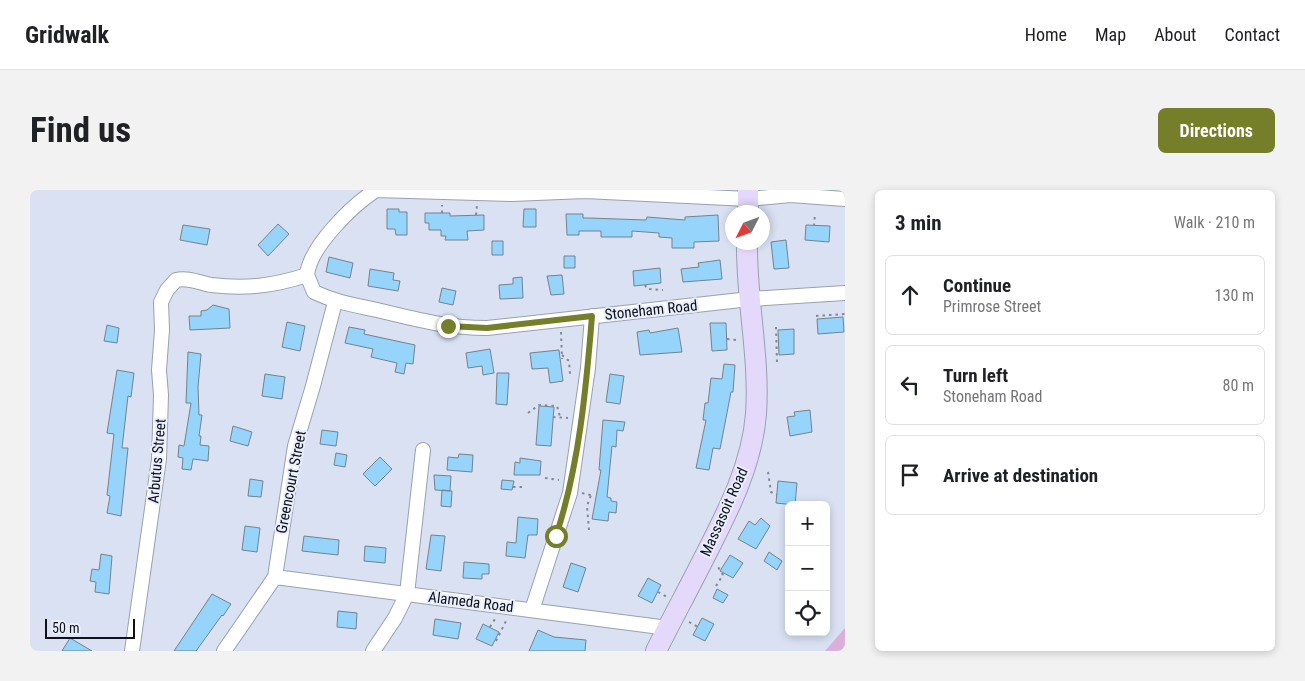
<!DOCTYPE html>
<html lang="en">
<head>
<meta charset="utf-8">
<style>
	:root { --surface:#fff; --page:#f2f2f2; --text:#202124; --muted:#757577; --line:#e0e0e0; --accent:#757e29 }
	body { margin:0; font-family:"Roboto Condensed",sans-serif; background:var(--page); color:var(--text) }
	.controls { position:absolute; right:15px; bottom:15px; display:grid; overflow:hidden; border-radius:8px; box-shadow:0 2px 8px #0003 }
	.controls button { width:45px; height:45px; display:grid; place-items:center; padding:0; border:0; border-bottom:1px solid var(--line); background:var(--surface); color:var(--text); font:25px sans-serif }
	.compass { position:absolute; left:695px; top:15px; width:45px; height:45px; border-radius:50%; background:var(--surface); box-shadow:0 2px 8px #0003; rotate:228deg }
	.scale { position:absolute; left:15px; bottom:12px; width:90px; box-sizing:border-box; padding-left:5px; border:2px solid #0e1117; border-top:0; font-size:14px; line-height:18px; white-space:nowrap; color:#0e1117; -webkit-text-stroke:4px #e8eefc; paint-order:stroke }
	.stop { position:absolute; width:15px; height:15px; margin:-11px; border:4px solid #757e29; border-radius:50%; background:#fff }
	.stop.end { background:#757e29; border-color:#fff; box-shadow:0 1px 5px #0008 }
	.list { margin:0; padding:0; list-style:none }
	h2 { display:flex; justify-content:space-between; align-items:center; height:65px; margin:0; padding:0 20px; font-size:21px }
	h2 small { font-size:16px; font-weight:400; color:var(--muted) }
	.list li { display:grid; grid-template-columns:32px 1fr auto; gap:15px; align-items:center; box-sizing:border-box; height:80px; margin:0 10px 10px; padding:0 10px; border:1px solid var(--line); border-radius:8px }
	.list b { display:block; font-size:19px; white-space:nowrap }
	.list p { margin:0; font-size:16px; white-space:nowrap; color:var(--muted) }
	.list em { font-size:16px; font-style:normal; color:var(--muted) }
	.icon { flex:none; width:28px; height:28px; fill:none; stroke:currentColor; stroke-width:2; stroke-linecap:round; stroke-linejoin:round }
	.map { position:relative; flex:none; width:815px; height:461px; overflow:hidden; border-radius:8px }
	header { display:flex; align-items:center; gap:30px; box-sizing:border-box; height:70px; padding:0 25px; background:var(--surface); border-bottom:1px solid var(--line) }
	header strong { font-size:24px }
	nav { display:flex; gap:28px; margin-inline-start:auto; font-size:18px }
	.intro { display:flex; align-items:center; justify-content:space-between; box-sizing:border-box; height:120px; padding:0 30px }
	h1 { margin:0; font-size:35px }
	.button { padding:12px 22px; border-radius:8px; background:var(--accent); color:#fff; font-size:18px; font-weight:700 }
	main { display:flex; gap:30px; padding:0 30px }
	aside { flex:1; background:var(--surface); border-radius:8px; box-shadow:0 2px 8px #0003 }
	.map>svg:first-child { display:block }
	.green { fill:#daafd8 }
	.building { fill:#96d4fb; stroke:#72838e }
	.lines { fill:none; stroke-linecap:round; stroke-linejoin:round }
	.minor-casing { stroke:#99a0b1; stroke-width:16 }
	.secondary-casing { stroke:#99a0b1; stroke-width:22 }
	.path { stroke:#828895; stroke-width:2; stroke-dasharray:2.5 4; stroke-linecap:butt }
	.minor { stroke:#fff; stroke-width:14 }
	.secondary { stroke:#e4d9fa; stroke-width:20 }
	.route { stroke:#757e29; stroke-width:6 }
	.labels { text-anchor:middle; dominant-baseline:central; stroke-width:4; stroke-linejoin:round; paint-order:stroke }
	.street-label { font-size:15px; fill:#0e1117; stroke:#e8eefc }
</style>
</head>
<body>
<header>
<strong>Gridwalk</strong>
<nav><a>Home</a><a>Map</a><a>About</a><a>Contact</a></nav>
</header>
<div class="intro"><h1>Find us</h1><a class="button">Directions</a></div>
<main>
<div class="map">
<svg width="815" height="461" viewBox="0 0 815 461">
	<rect width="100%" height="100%" fill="#d9e1f3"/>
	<path class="green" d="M 815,438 L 815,461 L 795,461 Z"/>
	<path class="building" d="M 357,19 L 369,19 L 369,22 L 377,22 L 377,45 L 366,45 L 365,39 L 357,39 Z
		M 494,19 L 506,19 L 506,37 L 493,37 Z
		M 395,23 L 420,23 L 420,26 L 454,25 L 454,40 L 437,41 L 438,50 L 415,50 L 416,46 L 411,46 L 411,40 L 399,40 L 399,33 L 395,33 Z
		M 536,24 L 553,24 L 553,28 L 559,28 L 616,30 L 617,27 L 655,30 L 655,27 L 688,25 L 689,51 L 664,52 L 664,58 L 642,58 L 642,48 L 629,47 L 629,43 L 602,41 L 602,47 L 571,47 L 571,41 L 549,41 L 549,45 L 537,45 Z
		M 248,34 L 259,44 L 238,66 L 228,55 Z
		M 153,35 L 180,39 L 177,55 L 150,50 Z
		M 776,35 L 800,36 L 799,52 L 775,50 Z
		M 756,50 L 759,78 L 744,79 L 741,52 Z
		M 462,51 L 473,51 L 473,65 L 462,65 Z
		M 534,66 L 545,66 L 545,78 L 534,78 Z
		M 299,67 L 323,73 L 320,88 L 296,82 Z
		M 690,70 L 692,89 L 653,92 L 651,79 L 669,77 L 668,73 Z
		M 630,78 L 631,93 L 604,96 L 603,81 Z
		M 340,79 L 364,83 L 363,90 L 370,91 L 368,101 L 338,96 Z
		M 532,85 L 534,104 L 521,105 L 517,86 Z
		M 492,87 L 493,108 L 470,109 L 469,95 L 483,94 L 483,88 Z
		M 412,98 L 426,101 L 423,115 L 409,112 Z
		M 183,115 L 199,119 L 200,138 L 160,140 L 159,126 L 171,126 L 171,121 L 177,120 Z
		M 813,127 L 814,142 L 788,144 L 787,129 Z
		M 257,132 L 275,136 L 270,161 L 252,157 Z
		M 680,133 L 696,133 L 697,160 L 682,161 Z
		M 77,135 L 89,138 L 87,153 L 74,151 Z
		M 319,137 L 335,140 L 334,144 L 385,155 L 383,174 L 376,173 L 374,184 L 365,182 L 367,173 L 341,167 L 343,159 L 315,153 Z
		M 648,138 L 652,162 L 610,165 L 607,142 L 619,140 L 620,143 Z
		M 764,139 L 764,164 L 749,165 L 748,140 Z
		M 460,159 L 464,183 L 453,185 L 452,176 L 438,178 L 436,163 Z
		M 529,160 L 533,191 L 520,193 L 518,178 L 502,179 L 500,163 Z
		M 158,162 L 171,164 L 168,197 L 169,225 L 172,225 L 169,246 L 171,246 L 170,255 L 179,256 L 178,271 L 163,269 L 161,280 L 152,279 L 153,268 L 148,267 L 149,255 L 154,256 L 161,213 L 156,213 Z
		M 694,174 L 705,175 L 703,202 L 701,202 L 690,259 L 683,258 L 679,280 L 666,278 L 676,230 L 673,230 L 675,213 L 678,213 L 681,188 L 692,189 Z
		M 87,180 L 104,183 L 101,207 L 98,206 L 92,258 L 98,258 L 91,326 L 77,323 L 80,306 L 77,305 L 84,244 L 77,243 Z
		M 467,183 L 479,183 L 477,215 L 466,214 Z
		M 235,184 L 255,187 L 252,209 L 232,206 Z
		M 580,184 L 594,186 L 590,214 L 576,212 Z
		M 509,216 L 524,217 L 521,256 L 506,255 Z
		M 780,220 L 782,242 L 760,246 L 757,227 L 765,226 L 764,222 Z
		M 573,230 L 595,232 L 593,241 L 587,240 L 586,257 L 582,256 L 577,307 L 581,308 L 581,311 L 587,312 L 586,323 L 579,322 L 578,331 L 562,329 L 571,280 L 569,280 Z
		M 203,236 L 222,242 L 218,256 L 200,251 Z
		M 292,240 L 308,242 L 306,256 L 290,254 Z
		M 306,263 L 317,265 L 315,277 L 304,275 Z
		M 429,264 L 443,265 L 442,282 L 417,280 L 418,267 L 428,268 Z
		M 350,267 L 362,279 L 345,296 L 333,284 Z
		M 490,268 L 511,271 L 510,285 L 484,285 L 485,272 L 490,273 Z
		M 404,285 L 421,286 L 420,301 L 405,300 Z
		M 220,289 L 233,291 L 231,307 L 218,306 Z
		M 472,290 L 484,291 L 482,300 L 471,299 Z
		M 748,291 L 767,293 L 765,315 L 746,313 Z
		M 412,300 L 422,301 L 421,317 L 411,316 Z
		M 488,327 L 508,329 L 507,345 L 498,345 L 495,368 L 476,366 L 477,352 L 486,353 Z
		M 731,328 L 740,336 L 726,359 L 708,349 L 719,331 L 725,335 Z
		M 215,336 L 230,338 L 227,362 L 212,360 Z
		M 401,345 L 415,346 L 411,381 L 396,379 Z
		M 274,346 L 309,350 L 308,365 L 272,361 Z
		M 335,356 L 356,358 L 355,373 L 334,371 Z
		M 739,362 L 752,371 L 747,380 L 734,371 Z
		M 71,364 L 82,366 L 79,404 L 65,402 L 66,392 L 60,391 L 62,379 L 69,380 Z
		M 700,365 L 713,373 L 703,388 L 690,381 Z
		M 434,372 L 459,374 L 459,384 L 452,384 L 452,389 L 433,388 Z
		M 541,373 L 556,378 L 548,402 L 533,397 Z
		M 618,388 L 631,395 L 622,413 L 608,406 Z
		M 687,399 L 698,405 L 693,413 L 683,408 Z
		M 182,404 L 201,414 L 193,426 L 192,425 L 166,461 L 144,461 Z
		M 308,421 L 327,423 L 326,439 L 307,437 Z
		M 672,428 L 684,434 L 675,451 L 663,445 Z
		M 405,429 L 431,433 L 428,449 L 403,445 Z
		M 453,434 L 469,442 L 462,456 L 446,449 Z
		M 508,440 L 524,447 L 556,450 L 555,461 L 499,461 Z
		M 40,448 L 62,461 L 32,461 Z"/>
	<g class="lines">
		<g class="minor-casing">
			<path id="minor" d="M 346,0 L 482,4 L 555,1 L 718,9 L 761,5 L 815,9
				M 277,85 C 280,56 323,15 346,0
				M 245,387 L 638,438
				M 502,420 L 540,303 L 558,178 L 562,126
				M 102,461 L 129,269 L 131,205 L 129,180 L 132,140 L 131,112 L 137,100 L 146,90 C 158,87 170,93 181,95 C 217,99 243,96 277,85 L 284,102 C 305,112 324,115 347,120 C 384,129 418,138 457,138 L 720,109 L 815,103
				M 194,461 L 245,387 L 265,256 L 283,196 L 305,112
				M 343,461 L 365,428 L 377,404 L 393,260"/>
		</g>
		<g class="secondary-casing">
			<path id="secondary" d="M 718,22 L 718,0
				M 626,461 C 642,429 659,398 675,366 C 698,321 722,275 726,224 C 730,167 716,110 717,52"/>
		</g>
		<path class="path" d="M 412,23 L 412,15
			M 446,25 L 447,15
			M 784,36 L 785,23
			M 615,95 L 617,99 L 633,100
			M 786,126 L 815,124
			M 746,137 L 747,172
			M 531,142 L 532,169
			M 697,149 L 707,150
			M 532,165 L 539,171 L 540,184
			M 498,223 L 509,215 L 527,216 L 530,227
			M 523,227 L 538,228
			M 738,282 L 741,302 L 747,305
			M 515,288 L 529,290
			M 483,297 L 493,297
			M 552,303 L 564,306
			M 559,340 L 557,316 L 561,305
			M 686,396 L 693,385 L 688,377
			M 628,402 L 637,407
			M 659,432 L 668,437
			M 460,437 L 465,429
			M 466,451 L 476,431"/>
		<use href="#minor" class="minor"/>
		<use href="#secondary" class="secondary"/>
	</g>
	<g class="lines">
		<path class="route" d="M 418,136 L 457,138 L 562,126 C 556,200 549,276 526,346"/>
	</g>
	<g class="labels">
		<g class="street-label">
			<text transform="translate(621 120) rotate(-6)">Stoneham Road</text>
			<text transform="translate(127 271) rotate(-85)">Arbutus Street</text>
			<text transform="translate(261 292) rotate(-79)">Greencourt Street</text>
			<text transform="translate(694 322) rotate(-66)">Massasoit Road</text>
			<text transform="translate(441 412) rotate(7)">Alameda Road</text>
		</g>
	</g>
</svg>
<div class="controls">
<button>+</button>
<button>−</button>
<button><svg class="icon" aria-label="locate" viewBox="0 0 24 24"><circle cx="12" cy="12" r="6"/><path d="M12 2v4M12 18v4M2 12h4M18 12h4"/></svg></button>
</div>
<svg class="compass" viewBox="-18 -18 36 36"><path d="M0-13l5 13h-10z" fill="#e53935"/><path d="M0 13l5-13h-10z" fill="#757577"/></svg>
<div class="scale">50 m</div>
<div class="stop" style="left:526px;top:346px"></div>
<div class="stop end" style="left:418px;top:136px"></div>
</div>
<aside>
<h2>3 min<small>Walk · 210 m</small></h2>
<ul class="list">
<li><svg class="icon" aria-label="ahead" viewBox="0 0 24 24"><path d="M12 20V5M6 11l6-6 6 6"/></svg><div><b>Continue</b><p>Primrose Street</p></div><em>130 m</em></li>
<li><svg class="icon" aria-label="left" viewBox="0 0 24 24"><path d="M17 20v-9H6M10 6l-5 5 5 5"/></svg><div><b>Turn left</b><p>Stoneham Road</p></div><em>80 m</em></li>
<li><svg class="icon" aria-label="arrive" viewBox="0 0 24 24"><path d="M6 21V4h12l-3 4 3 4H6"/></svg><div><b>Arrive at destination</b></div></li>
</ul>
</aside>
</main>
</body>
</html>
